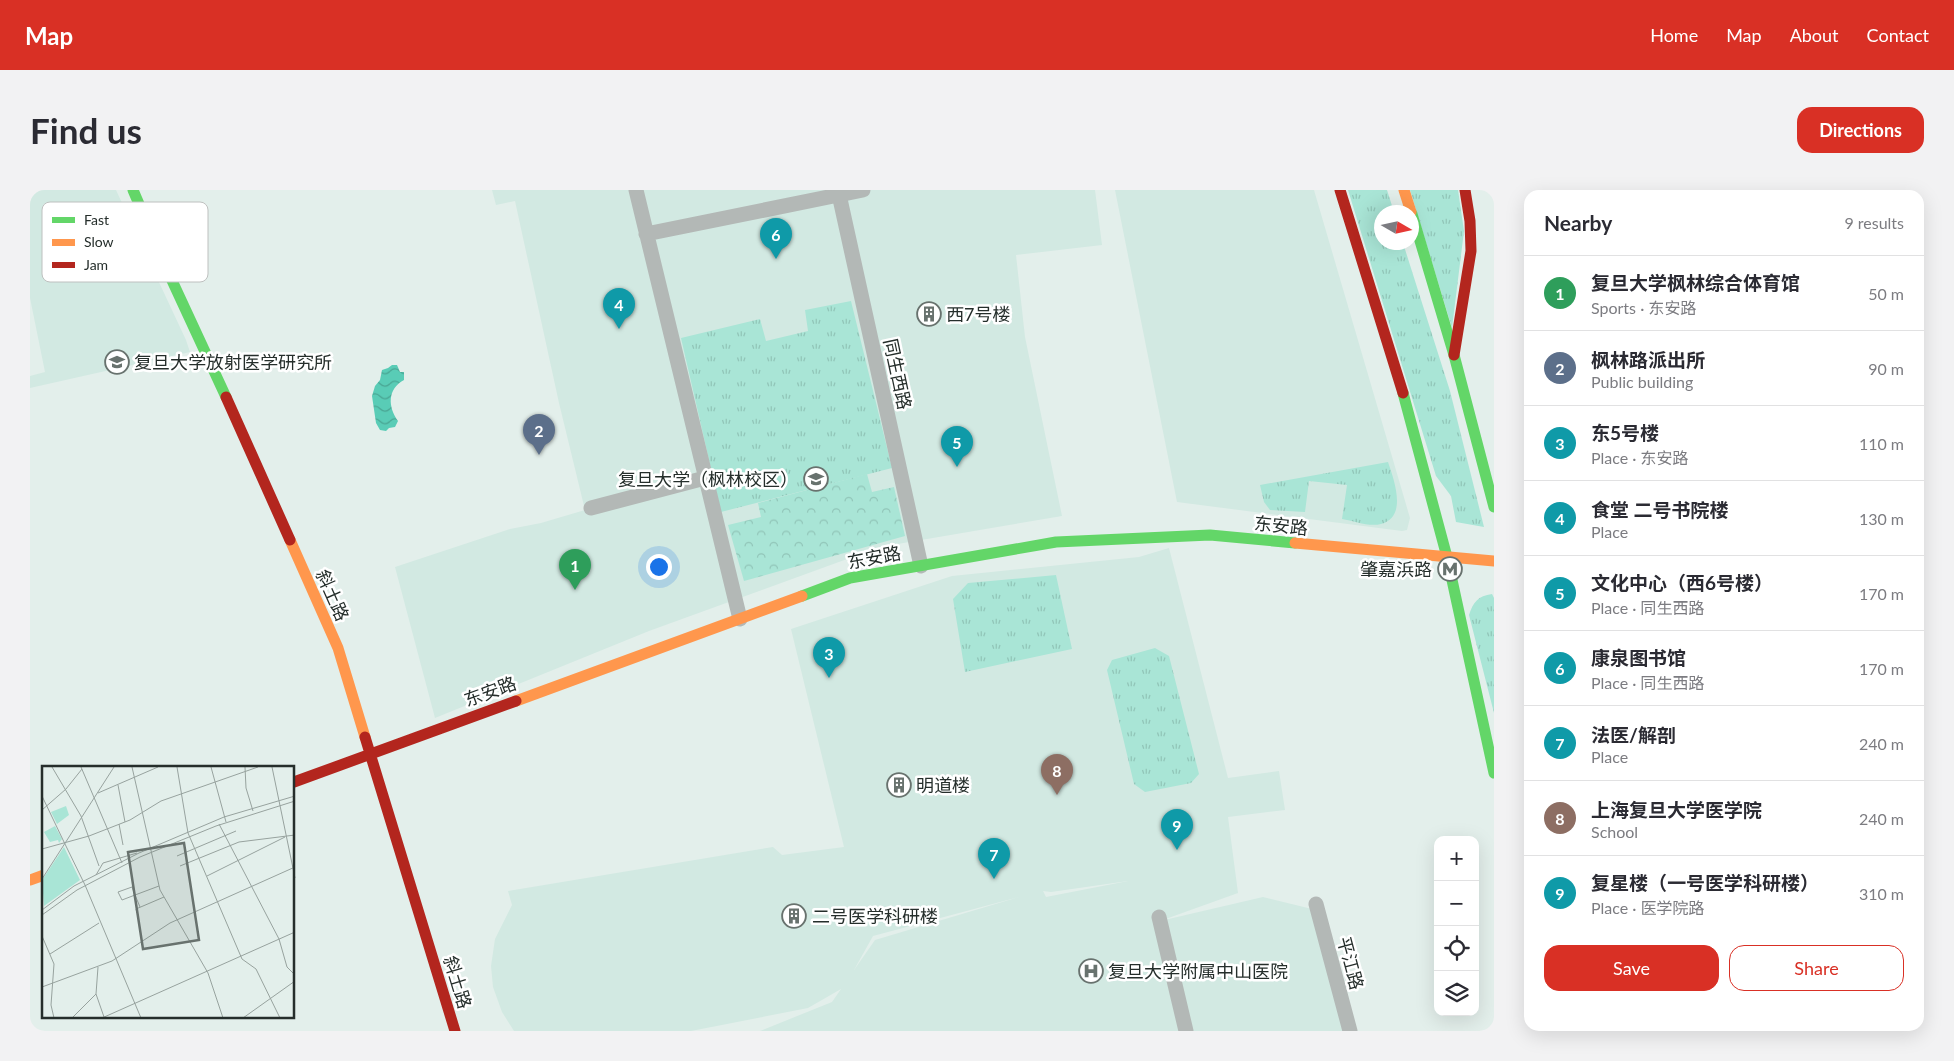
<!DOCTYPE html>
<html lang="en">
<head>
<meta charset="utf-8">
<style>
	:root { --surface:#fff; --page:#f2f2f3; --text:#2b2b33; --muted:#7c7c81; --line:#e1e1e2; --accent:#d93025 }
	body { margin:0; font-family:Lato,"Noto Sans SC",sans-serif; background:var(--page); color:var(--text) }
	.controls { position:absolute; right:15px; bottom:15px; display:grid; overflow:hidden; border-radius:10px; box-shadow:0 5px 20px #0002 }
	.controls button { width:45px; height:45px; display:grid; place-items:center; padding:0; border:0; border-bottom:1px solid var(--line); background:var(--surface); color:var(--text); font:25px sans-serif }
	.compass { position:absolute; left:1344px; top:15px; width:45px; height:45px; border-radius:50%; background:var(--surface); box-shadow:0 5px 20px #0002; rotate:99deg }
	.you { position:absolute; left:628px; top:376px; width:18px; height:18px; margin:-12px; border:4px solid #fff; border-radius:50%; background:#1a73e8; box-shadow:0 0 0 8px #1a73e833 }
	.badge { display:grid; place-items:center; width:32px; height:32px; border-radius:50%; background:var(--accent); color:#fff; font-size:16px; font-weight:700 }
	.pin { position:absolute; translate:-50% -41px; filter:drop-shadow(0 1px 2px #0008) }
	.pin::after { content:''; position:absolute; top:26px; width:18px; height:15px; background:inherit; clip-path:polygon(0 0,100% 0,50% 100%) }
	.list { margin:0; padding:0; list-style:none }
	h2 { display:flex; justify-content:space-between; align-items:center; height:65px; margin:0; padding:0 20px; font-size:21px }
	h2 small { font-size:16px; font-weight:400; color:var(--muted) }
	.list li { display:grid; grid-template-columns:32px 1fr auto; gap:15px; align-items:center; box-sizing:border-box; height:75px; padding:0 20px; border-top:1px solid var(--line) }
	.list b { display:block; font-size:19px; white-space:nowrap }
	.list p { margin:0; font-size:16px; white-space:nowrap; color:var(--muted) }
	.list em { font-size:16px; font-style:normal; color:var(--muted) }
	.actions { display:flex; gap:10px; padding:15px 20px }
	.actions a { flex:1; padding:11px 0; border:1px solid var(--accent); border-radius:15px; text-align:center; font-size:18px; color:var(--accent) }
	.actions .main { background:var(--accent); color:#fff }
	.icon { flex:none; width:28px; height:28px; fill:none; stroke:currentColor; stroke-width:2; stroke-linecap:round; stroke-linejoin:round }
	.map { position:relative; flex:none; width:1464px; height:841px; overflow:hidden; border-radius:15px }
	header { display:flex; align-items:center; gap:30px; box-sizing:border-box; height:70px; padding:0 25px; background:var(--accent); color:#fff }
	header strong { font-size:24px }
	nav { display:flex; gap:28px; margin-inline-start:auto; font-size:18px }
	.intro { display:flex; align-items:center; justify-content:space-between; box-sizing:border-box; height:120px; padding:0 30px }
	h1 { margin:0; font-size:35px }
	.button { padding:12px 22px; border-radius:15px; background:var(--accent); color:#fff; font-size:18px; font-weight:700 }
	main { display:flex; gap:30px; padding:0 30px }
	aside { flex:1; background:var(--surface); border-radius:15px; box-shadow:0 5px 20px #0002 }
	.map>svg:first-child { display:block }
	.built { fill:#d2e9e2; fill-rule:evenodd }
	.grass { fill:url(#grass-tufts) }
	.forest { fill:url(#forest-crowns) }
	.water { fill:url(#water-waves) }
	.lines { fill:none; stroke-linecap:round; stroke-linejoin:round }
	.street { stroke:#b3b8b6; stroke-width:15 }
	.fast { stroke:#63d668; stroke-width:11 }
	.slow { stroke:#ff974d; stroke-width:11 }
	.jam { stroke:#b3261e; stroke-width:11 }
	.labels { text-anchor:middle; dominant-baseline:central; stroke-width:5; stroke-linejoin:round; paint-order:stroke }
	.poi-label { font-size:18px; fill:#252e2b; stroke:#fff; text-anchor:start }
	.street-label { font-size:18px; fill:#252e2b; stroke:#fff }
	.inset-road { fill:none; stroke:#97a29e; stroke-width:1 }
	.view { fill:#68726e; fill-opacity:0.15; stroke:#68726e; stroke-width:2.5 }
	.inset-edge { fill:none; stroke:#252e2b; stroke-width:2.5 }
	.key { fill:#fff; stroke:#bec0bf; stroke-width:1 }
	.key-label { font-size:14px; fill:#252e2b }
</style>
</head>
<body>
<header>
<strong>Map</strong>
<nav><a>Home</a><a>Map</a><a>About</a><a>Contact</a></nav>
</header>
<div class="intro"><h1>Find us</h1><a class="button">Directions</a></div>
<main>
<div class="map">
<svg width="1464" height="841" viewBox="0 0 1464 841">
	<defs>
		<pattern id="grass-tufts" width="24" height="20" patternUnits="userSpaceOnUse" patternTransform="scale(1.25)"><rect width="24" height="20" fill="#a9e5d6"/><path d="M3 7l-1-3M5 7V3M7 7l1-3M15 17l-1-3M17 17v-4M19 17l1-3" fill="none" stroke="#91c5b8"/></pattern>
		<pattern id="forest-crowns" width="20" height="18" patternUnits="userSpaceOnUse" patternTransform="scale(1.25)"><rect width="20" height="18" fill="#a9e5d6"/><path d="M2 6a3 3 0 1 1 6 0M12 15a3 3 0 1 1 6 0" fill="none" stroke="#91c5b8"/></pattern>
		<pattern id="water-waves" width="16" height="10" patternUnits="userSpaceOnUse" patternTransform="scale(1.25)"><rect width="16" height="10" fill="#59ccb6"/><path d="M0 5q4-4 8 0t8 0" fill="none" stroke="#49a694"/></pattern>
	</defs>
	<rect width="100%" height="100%" fill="#e3efeb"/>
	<path class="built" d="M 0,0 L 86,0 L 156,150 L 160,162 L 0,198 L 0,186 L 15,182 L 0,108 Z
		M 462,0 L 1065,0 L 1072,55 L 986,65 L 995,147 L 1032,326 L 850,357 L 619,441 L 405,528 L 365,377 L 480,339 L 511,333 L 555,320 L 529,213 L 485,11 L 466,15 Z
		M 1085,0 L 1284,0 L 1380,328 L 1377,340 L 1372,341 L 1147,312 Z
		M 1139,358 L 1198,588 L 1249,581 L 1255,620 L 1198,627 L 1208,703 L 1130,731 L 1233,707 L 1282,719 L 1315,841 L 730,841 L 802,812 L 811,799 L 778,818 L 661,841 L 484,841 L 472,822 L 463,797 L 461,776 L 465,749 L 482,715 L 478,701 L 743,657 L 752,665 L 814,657 L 761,439 L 922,386 L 1109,367 ZM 1098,691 L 1016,707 L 1013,701 L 1021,702 ZM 989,707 L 845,750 L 824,780 L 843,746 Z"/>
	<path class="grass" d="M 1318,0 L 1357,0 L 1364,22 L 1352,22 L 1352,52 L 1373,53 L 1420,201 L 1454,337 L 1426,332 L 1421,306 L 1406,286 Z
		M 1380,0 L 1428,0 L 1434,41 L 1422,138 Z
		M 821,111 L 862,278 L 691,322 L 651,148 L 730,129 L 736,151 L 778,141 L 775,120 Z
		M 1358,272 C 1364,290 1378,327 1351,334 C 1339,337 1324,331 1312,329 L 1317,295 L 1279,291 L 1275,322 L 1240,320 L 1234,312 L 1230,295 Z
		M 1026,385 L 1042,459 L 935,482 L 923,409 L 938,393 Z
		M 1462,404 L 1464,408 L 1464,523 L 1439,425 C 1443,412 1448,406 1462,404 Z
		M 1125,458 L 1139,466 L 1169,584 L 1161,593 L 1115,602 L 1104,594 L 1077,480 L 1082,470 Z"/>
	<path class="forest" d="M 837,284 L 842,302 L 864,297 L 875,346 L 714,391 L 698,335 L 731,327 L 728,313 Z"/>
	<path class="water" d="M 362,175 L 367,175 L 370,182 L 374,182 L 374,190 C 357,199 358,217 368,231 L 365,237 L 359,238 L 356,241 L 350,240 L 346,233 L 342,206 L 345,196 L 350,190 L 352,180 L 358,178 Z"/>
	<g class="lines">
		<path class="street" d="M 606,0 L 710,429
			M 808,0 L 891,376
			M 616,44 L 833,0
			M 561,318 L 675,288
			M 1286,714 L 1320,841
			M 1129,727 L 1156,841"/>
		<path class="fast" d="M 103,0 L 139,84 L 196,207
			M 1382,24 L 1424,165 L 1464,317
			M 1373,203 L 1417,367 L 1464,583
			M 772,406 L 820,388 L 1026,352 L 1180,345 L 1265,353"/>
		<path class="slow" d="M 1374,0 L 1381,22
			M 260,350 L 308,458 L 335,547
			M 1265,353 L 1464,371
			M 486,511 L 772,406
			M 0,690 L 14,685"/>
		<path class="jam" d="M 1310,0 L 1373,203
			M 1424,165 L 1441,61 L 1440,31 L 1435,0
			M 196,207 L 260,350
			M 335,547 L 425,841
			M 264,592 L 486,511"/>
	</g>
	<defs>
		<g id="building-ring" transform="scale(1.25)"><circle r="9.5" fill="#fff" stroke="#68726e" stroke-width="1.5"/><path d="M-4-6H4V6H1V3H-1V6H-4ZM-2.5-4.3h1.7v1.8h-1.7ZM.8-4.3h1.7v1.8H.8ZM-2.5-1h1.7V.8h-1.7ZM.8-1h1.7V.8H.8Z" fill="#68726e"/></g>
		<g id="university-ring" transform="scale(1.25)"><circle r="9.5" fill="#fff" stroke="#68726e" stroke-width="1.5"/><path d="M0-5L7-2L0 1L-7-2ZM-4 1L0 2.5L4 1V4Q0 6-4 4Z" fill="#68726e"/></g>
		<g id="metro-ring" transform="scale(1.25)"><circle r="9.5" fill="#fff" stroke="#68726e" stroke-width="1.5"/><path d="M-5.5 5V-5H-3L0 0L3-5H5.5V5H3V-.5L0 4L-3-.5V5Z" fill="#68726e"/></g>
		<g id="hospital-ring" transform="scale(1.25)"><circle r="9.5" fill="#fff" stroke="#68726e" stroke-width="1.5"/><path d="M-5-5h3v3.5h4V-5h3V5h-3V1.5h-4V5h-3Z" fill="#68726e"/></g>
	</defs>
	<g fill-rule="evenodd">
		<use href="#building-ring" x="899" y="124"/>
		<use href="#university-ring" x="87" y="172"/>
		<use href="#university-ring" x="786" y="289"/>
		<use href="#metro-ring" x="1420" y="379"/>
		<use href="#building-ring" x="869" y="595"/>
		<use href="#building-ring" x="764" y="726"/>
		<use href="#hospital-ring" x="1061" y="781"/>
	</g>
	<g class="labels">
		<g class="poi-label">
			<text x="916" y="124">西7号楼</text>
			<text x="104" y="172">复旦大学放射医学研究所</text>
			<text x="768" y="289" text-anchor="end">复旦大学（枫林校区）</text>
			<text x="1402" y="379" text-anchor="end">肇嘉浜路</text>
			<text x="886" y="595">明道楼</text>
			<text x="782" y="726">二号医学科研楼</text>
			<text x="1078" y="781">复旦大学附属中山医院</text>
		</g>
		<g class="street-label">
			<text transform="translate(868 184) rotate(78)">同生西路</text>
			<text transform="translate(1251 335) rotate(6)">东安路</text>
			<text transform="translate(844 367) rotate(-11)">东安路</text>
			<text transform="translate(303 405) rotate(66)">斜土路</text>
			<text transform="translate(460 501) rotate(-20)">东安路</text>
			<text transform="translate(1321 773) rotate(75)">平江路</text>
			<text transform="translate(428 792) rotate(73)">斜土路</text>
		</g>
	</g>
	<g transform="translate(12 576)">
		<rect width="252" height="252" fill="#e3efeb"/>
		<path d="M 13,60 L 20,73 L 17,77 L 16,74 L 8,76 L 2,66 ZM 22,81 L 38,114 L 2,140 L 0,114 Z" fill="#a9e5d6"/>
		<path d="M 24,40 L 27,49 L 15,58 L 9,46 Z" fill="#a9e5d6"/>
		<path class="inset-road" d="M 10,1 L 39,50 L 57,100M 39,1 L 80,97M 90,1 L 118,124 L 166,207 L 181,252M 135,1 L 146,67 L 200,193 L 214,203 L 238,252M 169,1 L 184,56M 203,1 L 204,22 L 211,45M 230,1 L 253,112M 76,19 L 83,56M 56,27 L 116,1M 0,30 L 22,76M 0,44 L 24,23 L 40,3M 77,58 L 81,79M 177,58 L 237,173 L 245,201 L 253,209M 22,76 L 43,119 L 99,252M 0,83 L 47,70 L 88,54 L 119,35 L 216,1M 135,90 L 194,65M 138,100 L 197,76 L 253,69M 54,109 L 61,97 L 95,87M 165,110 L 243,71M 0,113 L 72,1M 98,141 L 93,129 L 90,121 L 76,126 L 80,134 L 93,129 L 117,120M 0,144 L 32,120 L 97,87 L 182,51 L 253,30M 95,147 L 94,143 L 122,131M 0,149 L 35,124 L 98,91 L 174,60 L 253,35M 0,170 L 12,198 L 9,239 L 12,252M 8,188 L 57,157M 0,221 L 70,195 L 128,157 L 253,101M 54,228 L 62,251M 30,252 L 54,228 L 56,201M 60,252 L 253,166M 201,252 L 253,215"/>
		<path class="view" d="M 142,77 L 157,174 L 101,183 L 86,86 Z"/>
		<rect width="252" height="252" class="inset-edge"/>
	</g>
	<rect x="12" y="12" width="166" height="80" rx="8" class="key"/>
	<rect x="22" y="27" width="23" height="6" fill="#63d668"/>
	<rect x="22" y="49" width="23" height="7" fill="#ff974d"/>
	<rect x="22" y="72" width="23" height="6" fill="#b3261e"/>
	<g class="key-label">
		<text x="54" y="35">Fast</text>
		<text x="54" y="57">Slow</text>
		<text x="54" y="80">Jam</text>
	</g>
</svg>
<div class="controls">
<button>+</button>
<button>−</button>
<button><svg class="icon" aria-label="locate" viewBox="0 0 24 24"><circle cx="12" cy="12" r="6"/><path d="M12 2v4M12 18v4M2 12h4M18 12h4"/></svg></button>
<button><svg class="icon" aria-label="layers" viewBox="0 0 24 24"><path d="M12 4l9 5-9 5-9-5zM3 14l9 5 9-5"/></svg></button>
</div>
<svg class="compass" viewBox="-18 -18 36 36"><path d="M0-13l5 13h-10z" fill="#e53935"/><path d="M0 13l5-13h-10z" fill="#7c7c81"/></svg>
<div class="you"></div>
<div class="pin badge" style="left:545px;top:400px;background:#2e9e5b">1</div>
<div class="pin badge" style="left:509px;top:265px;background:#5c6f8a">2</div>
<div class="pin badge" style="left:799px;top:488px;background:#0f9aa8">3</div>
<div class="pin badge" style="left:589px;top:139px;background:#0f9aa8">4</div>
<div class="pin badge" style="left:927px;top:277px;background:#0f9aa8">5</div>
<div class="pin badge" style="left:746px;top:69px;background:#0f9aa8">6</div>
<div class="pin badge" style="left:964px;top:689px;background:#0f9aa8">7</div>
<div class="pin badge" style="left:1027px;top:605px;background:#8d6e63">8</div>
<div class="pin badge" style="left:1147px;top:660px;background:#0f9aa8">9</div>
</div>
<aside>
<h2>Nearby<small>9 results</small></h2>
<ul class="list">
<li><span class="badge" style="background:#2e9e5b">1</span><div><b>复旦大学枫林综合体育馆</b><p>Sports · 东安路</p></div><em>50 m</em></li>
<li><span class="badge" style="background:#5c6f8a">2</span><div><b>枫林路派出所</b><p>Public building</p></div><em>90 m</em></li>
<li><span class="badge" style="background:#0f9aa8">3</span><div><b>东5号楼</b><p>Place · 东安路</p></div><em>110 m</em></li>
<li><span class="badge" style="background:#0f9aa8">4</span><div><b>食堂 二号书院楼</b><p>Place</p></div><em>130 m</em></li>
<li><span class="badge" style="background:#0f9aa8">5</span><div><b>文化中心（西6号楼）</b><p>Place · 同生西路</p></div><em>170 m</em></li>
<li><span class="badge" style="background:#0f9aa8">6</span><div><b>康泉图书馆</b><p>Place · 同生西路</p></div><em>170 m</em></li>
<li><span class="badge" style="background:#0f9aa8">7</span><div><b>法医/解剖</b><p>Place</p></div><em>240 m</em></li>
<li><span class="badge" style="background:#8d6e63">8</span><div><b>上海复旦大学医学院</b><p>School</p></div><em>240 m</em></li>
<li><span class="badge" style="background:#0f9aa8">9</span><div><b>复星楼（一号医学科研楼）</b><p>Place · 医学院路</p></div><em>310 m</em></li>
</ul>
<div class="actions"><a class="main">Save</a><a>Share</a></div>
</aside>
</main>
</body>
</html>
